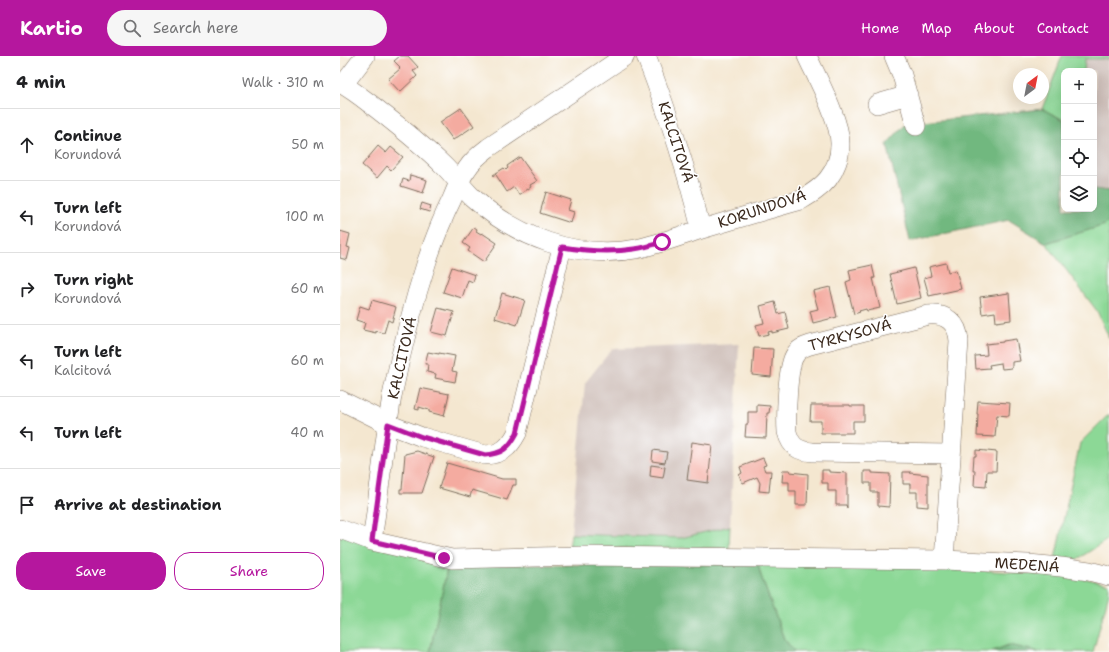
<!DOCTYPE html>
<html lang="en">
<head>
<meta charset="utf-8">
<style>
	:root { --surface:#fff; --page:#f6f6f6; --text:#202124; --muted:#757577; --line:#e0e0e0; --accent:#b5179e }
	body { margin:0; font-family:"Shantell Sans",sans-serif; background:var(--page); color:var(--text) }
	.controls { position:absolute; right:12px; top:12px; display:grid; overflow:hidden; border-radius:8px; box-shadow:0 4px 16px #0002 }
	.controls button { width:36px; height:36px; display:grid; place-items:center; padding:0; border:0; border-bottom:1px solid var(--line); background:var(--surface); color:var(--text); font:20px sans-serif }
	.compass { position:absolute; left:673px; top:12px; width:36px; height:36px; border-radius:50%; background:var(--surface); box-shadow:0 4px 16px #0002; rotate:32deg }
	.stop { position:absolute; width:12px; height:12px; margin:-9px; border:3px solid #b5179e; border-radius:50%; background:#fff }
	.stop.end { background:#b5179e; border-color:#fff; box-shadow:0 1px 4px #0008 }
	.list { margin:0; padding:0; list-style:none }
	h2 { display:flex; justify-content:space-between; align-items:center; height:52px; margin:0; padding:0 16px; font-size:17px }
	h2 small { font-size:13px; font-weight:400; color:var(--muted) }
	.list li { display:grid; grid-template-columns:26px 1fr auto; gap:12px; align-items:center; box-sizing:border-box; height:72px; padding:0 16px; border-top:1px solid var(--line) }
	.list b { display:block; font-size:15px; white-space:nowrap }
	.list p { margin:0; font-size:13px; white-space:nowrap; color:var(--muted) }
	.list em { font-size:13px; font-style:normal; color:var(--muted) }
	.actions { display:flex; gap:8px; padding:12px 16px }
	.actions a { flex:1; padding:9px 0; border:1px solid var(--accent); border-radius:16px; text-align:center; font-size:14px; color:var(--accent) }
	.actions .main { background:var(--accent); color:#fff }
	.icon { flex:none; width:22px; height:22px; fill:none; stroke:currentColor; stroke-width:2; stroke-linecap:round; stroke-linejoin:round }
	.map { position:relative; flex:none; width:769px; height:596px; overflow:hidden }
	header { display:flex; align-items:center; gap:24px; box-sizing:border-box; height:56px; padding:0 20px; background:var(--accent); color:#fff }
	header strong { font-size:19px }
	nav { display:flex; gap:22px; margin-inline-start:auto; font-size:14px }
	.search { width:280px; height:36px; background:var(--page); display:flex; align-items:center; gap:10px; box-sizing:border-box; padding:0 14px; border-radius:22px; color:var(--muted); font-size:15px }
	main { display:flex }
	aside { flex:1; background:var(--surface) }
	.map>svg:first-child { display:block }
	.industrial { fill:#cfc0ba }
	.green { fill:#8cd896; stroke:#64815a }
	.forest { fill:#71b87f; stroke:#56714e }
	.building { fill:#f4aba0 }
	.lines { fill:none; stroke-linecap:round; stroke-linejoin:round }
	.minor-casing { stroke:#7c6c5c; stroke-width:20 }
	.minor { stroke:#fff; stroke-width:19 }
	.route { stroke:#b5179e; stroke-width:5 }
	.labels { text-anchor:middle; dominant-baseline:central; stroke-width:3; stroke-linejoin:round; paint-order:stroke }
	.street-label { font-size:15px; fill:#3b2a1e; stroke:#fff }
</style>
</head>
<body>
<header>
<strong>Kartio</strong>
<div class="search"><svg class="icon" aria-label="search" viewBox="0 0 24 24"><circle cx="10" cy="10" r="6"/><path d="M15 15l6 6"/></svg>Search here</div>
<nav><a>Home</a><a>Map</a><a>About</a><a>Contact</a></nav>
</header>
<main>
<aside>
<h2>4 min<small>Walk · 310 m</small></h2>
<ul class="list">
<li><svg class="icon" aria-label="ahead" viewBox="0 0 24 24"><path d="M12 20V5M6 11l6-6 6 6"/></svg><div><b>Continue</b><p>Korundová</p></div><em>50 m</em></li>
<li><svg class="icon" aria-label="left" viewBox="0 0 24 24"><path d="M17 20v-9H6M10 6l-5 5 5 5"/></svg><div><b>Turn left</b><p>Korundová</p></div><em>100 m</em></li>
<li><svg class="icon" aria-label="right" viewBox="0 0 24 24"><path d="M7 20v-9h11M14 6l5 5-5 5"/></svg><div><b>Turn right</b><p>Korundová</p></div><em>60 m</em></li>
<li><svg class="icon" aria-label="left" viewBox="0 0 24 24"><path d="M17 20v-9H6M10 6l-5 5 5 5"/></svg><div><b>Turn left</b><p>Kalcitová</p></div><em>60 m</em></li>
<li><svg class="icon" aria-label="left" viewBox="0 0 24 24"><path d="M17 20v-9H6M10 6l-5 5 5 5"/></svg><div><b>Turn left</b></div><em>40 m</em></li>
<li><svg class="icon" aria-label="arrive" viewBox="0 0 24 24"><path d="M6 21V4h12l-3 4 3 4H6"/></svg><div><b>Arrive at destination</b></div></li>
</ul>
<div class="actions"><a class="main">Save</a><a>Share</a></div>
</aside>
<div class="map">
<svg width="769" height="596" viewBox="0 0 769 596">
	<rect width="100%" height="100%" fill="#fff"/>
	<filter id="ink" filterUnits="userSpaceOnUse"><feTurbulence type="fractalNoise" baseFrequency=".025" numOctaves="2"/><feDisplacementMap in="SourceGraphic" scale="8" xChannelSelector="R" yChannelSelector="G"/><feConvolveMatrix kernelMatrix="1 2 1 2 8 2 1 2 1" color-interpolation-filters="sRGB"/></filter>
	<filter id="wash" filterUnits="userSpaceOnUse"><feTurbulence type="fractalNoise" baseFrequency=".012" numOctaves="4" result="noise"/><feDisplacementMap in="SourceGraphic" scale="16" xChannelSelector="R" yChannelSelector="G"/><feGaussianBlur stdDeviation="0.9" result="paint"/><feColorMatrix in="noise" values="0 0 0 0 0 0 0 0 0 0 0 0 0 0 0 0 0 1.4 0 .05"/><feComposite in="paint" operator="in"/></filter>
	<g filter="url(#wash)">
		<rect width="100%" height="100%" fill="#f4e7d0"/>
		<path class="industrial" d="M 744,3 L 769,3 L 769,135 L 754,133 L 754,15 L 744,15 Z
			M 399,288 L 390,470 L 341,482 L 231,478 L 245,327 L 272,293 Z"/>
		<path class="green" d="M 722,0 L 769,0 L 769,3 L 745,3 L 744,15 L 724,15 L 724,64 L 702,53 Z
			M 769,165 L 769,282 L 757,255 L 706,187 L 765,169 Z
			M 769,358 L 769,481 L 764,486 L 733,506 L 715,503 L 740,387 Z
			M 390,470 L 389,492 L 229,492 L 231,478 L 341,482 Z
			M 0,478 L 108,508 L 90,596 L 0,596 Z
			M 418,508 L 572,510 L 734,520 L 769,528 L 769,537 L 753,596 L 698,596 L 669,589 L 650,596 L 455,596 L 444,583 L 421,520 Z"/>
		<path class="forest" d="M 702,53 L 724,64 L 724,153 L 754,153 L 754,133 L 769,135 L 769,165 L 765,169 L 706,187 L 669,164 L 570,185 L 547,88 L 565,68 Z
			M 108,508 L 211,509 L 418,508 L 421,520 L 444,583 L 455,596 L 90,596 Z
			M 669,589 L 696,595 L 698,596 L 650,596 Z"/>
		<g id="blocks">
			<path class="building" d="M 60,0 L 68,0 L 78,11 L 73,15 L 77,20 L 60,36 L 48,23 L 60,13 L 59,12 L 60,11 L 54,5 Z
				M 121,52 L 134,70 L 113,84 L 100,66 Z
				M 38,90 L 46,97 L 51,91 L 63,101 L 51,114 L 47,110 L 37,122 L 22,109 Z
				M 180,101 L 197,125 L 190,129 L 191,131 L 179,139 L 174,131 L 167,136 L 156,119 L 155,120 L 153,119 L 164,112 L 166,114 L 168,112 L 167,110 Z
				M 70,119 L 87,124 L 83,137 L 61,130 L 63,123 L 69,125 Z
				M 206,136 L 231,144 L 228,154 L 234,156 L 231,167 L 200,157 Z
				M 82,147 L 91,150 L 89,156 L 80,153 Z
				M 134,171 L 137,173 L 136,175 L 141,178 L 142,177 L 157,187 L 144,206 L 128,195 L 130,192 L 123,187 Z
				M 0,175 L 10,178 L 7,191 L 10,192 L 7,204 L 0,202 Z
				M 606,207 L 608,216 L 616,214 L 621,233 L 589,240 L 584,222 L 591,220 L 589,211 Z
				M 532,209 L 535,222 L 533,222 L 540,252 L 527,255 L 526,253 L 519,255 L 520,256 L 514,258 L 506,226 L 511,224 L 509,214 Z
				M 112,211 L 135,219 L 133,226 L 128,224 L 122,242 L 103,236 Z
				M 574,212 L 581,242 L 557,248 L 550,218 Z
				M 490,231 L 497,261 L 473,267 L 470,255 L 478,253 L 473,235 Z
				M 162,237 L 185,244 L 177,269 L 155,262 Z
				M 669,237 L 671,264 L 656,266 L 655,256 L 642,258 L 640,241 Z
				M 32,244 L 56,251 L 52,266 L 48,264 L 44,277 L 36,275 L 36,277 L 23,274 L 25,267 L 16,264 L 20,250 L 29,253 Z
				M 435,246 L 438,258 L 445,256 L 449,273 L 432,277 L 432,275 L 428,276 L 429,278 L 419,280 L 416,269 L 424,267 L 420,250 Z
				M 98,252 L 114,256 L 107,280 L 91,276 Z
				M 676,283 L 680,305 L 672,306 L 672,312 L 662,313 L 661,307 L 649,309 L 650,312 L 636,313 L 635,300 L 647,299 L 646,288 L 663,286 L 663,285 Z
				M 414,292 L 433,293 L 431,321 L 412,319 Z
				M 88,296 L 99,298 L 99,297 L 115,300 L 112,315 L 117,316 L 115,326 L 95,322 L 96,318 L 87,316 L 88,308 L 85,308 Z
				M 80,332 L 109,338 L 104,360 L 89,356 L 89,354 L 79,351 L 79,354 L 75,353 Z
				M 638,345 L 670,347 L 669,360 L 657,359 L 655,381 L 637,380 L 638,358 L 637,358 Z
				M 417,349 L 430,350 L 429,357 L 427,357 L 426,382 L 405,381 L 406,368 L 408,368 L 408,356 L 417,356 Z
				M 471,349 L 510,349 L 510,350 L 524,350 L 524,365 L 513,365 L 513,377 L 481,377 L 481,365 L 470,365 Z
				M 352,386 L 372,389 L 368,427 L 347,424 Z
				M 313,394 L 327,396 L 325,407 L 312,405 Z
				M 636,394 L 657,396 L 656,415 L 647,415 L 646,431 L 634,430 L 635,414 L 633,414 L 634,400 L 636,400 Z
				M 77,395 L 94,401 L 82,437 L 60,437 L 60,433 L 62,433 L 65,398 Z
				M 423,402 L 426,409 L 423,410 L 425,415 L 431,415 L 429,436 L 419,435 L 420,427 L 417,421 L 403,427 L 399,419 L 402,417 L 400,411 Z
				M 107,407 L 162,423 L 176,423 L 176,429 L 173,429 L 167,444 L 132,434 L 130,441 L 99,432 Z
				M 311,409 L 325,411 L 323,422 L 310,420 Z
				M 443,414 L 450,414 L 450,416 L 468,418 L 467,449 L 456,449 L 456,435 L 449,435 L 449,426 L 442,426 Z
				M 482,414 L 489,414 L 489,416 L 507,417 L 507,452 L 506,449 L 496,449 L 496,435 L 488,435 L 488,427 L 482,427 Z
				M 524,415 L 532,415 L 532,417 L 550,418 L 549,451 L 538,450 L 538,436 L 531,436 L 531,427 L 524,427 Z
				M 563,416 L 571,416 L 570,417 L 588,419 L 588,451 L 577,450 L 577,436 L 570,436 L 570,428 L 563,428 Z"/>
		</g>
	</g>
	<g filter="url(#ink)">
		<use href="#blocks" fill-opacity="0" stroke="#7c6c5c" stroke-width="1"/>
		<g class="lines">
			<g class="minor-casing">
				<path id="minor" d="M 306,0 C 328,57 347,114 361,173
					M 554,0 L 562,19 L 576,70
					M 0,27 C 13,34 25,44 37,53 C 60,71 83,89 104,110 C 114,120 122,131 132,141 C 176,181 236,204 296,193 C 319,188 340,180 362,173 C 395,163 428,153 461,144 C 471,138 481,132 488,123 C 495,114 500,101 500,89 C 501,66 477,22 467,0
					M 3,29 L 25,0
					M 537,48 L 568,39
					M 0,344 L 48,368 L 82,381 L 145,399 C 162,398 169,392 177,377 L 222,191
					M 0,473 L 32,485 L 112,503 L 241,500 L 604,504 L 688,508 L 721,511 L 749,515 L 769,520
					M 32,485 C 39,437 44,388 52,340 C 61,296 73,248 87,205 C 94,184 102,163 112,143 C 116,133 120,122 127,113 C 132,105 140,98 148,92 L 285,0
					M 604,504 L 619,285 C 618,267 606,257 588,259 L 470,289 C 464,291 458,293 455,299 C 447,310 446,361 447,376 C 451,391 458,395 473,396 L 610,398"/>
			</g>
			<use href="#minor" class="minor"/>
		</g>
	</g>
	<g class="lines" filter="url(#ink)">
		<path class="route" d="M 104,502 L 32,485 L 48,368 L 82,381 L 145,399 C 162,398 169,392 177,377 L 222,191 C 246,195 270,197 294,193 C 303,192 313,189 322,186"/>
	</g>
	<g class="labels">
		<g class="street-label">
			<text transform="translate(336 86) rotate(72)">KALCITOVÁ</text>
			<text transform="translate(422 153) rotate(-18)">KORUNDOVÁ</text>
			<text transform="translate(510 279) rotate(-15)">TYRKYSOVÁ</text>
			<text transform="translate(62 302) rotate(-77)">KALCITOVÁ</text>
			<text transform="translate(687 509) rotate(4)">MEDENÁ</text>
		</g>
	</g>
</svg>
<div class="controls">
<button>+</button>
<button>−</button>
<button><svg class="icon" aria-label="locate" viewBox="0 0 24 24"><circle cx="12" cy="12" r="6"/><path d="M12 2v4M12 18v4M2 12h4M18 12h4"/></svg></button>
<button><svg class="icon" aria-label="layers" viewBox="0 0 24 24"><path d="M12 4l9 5-9 5-9-5zM3 14l9 5 9-5"/></svg></button>
</div>
<svg class="compass" viewBox="-18 -18 36 36"><path d="M0-13l5 13h-10z" fill="#e53935"/><path d="M0 13l5-13h-10z" fill="#757577"/></svg>
<div class="stop" style="left:322px;top:186px"></div>
<div class="stop end" style="left:104px;top:502px"></div>
</div>
</main>
</body>
</html>
